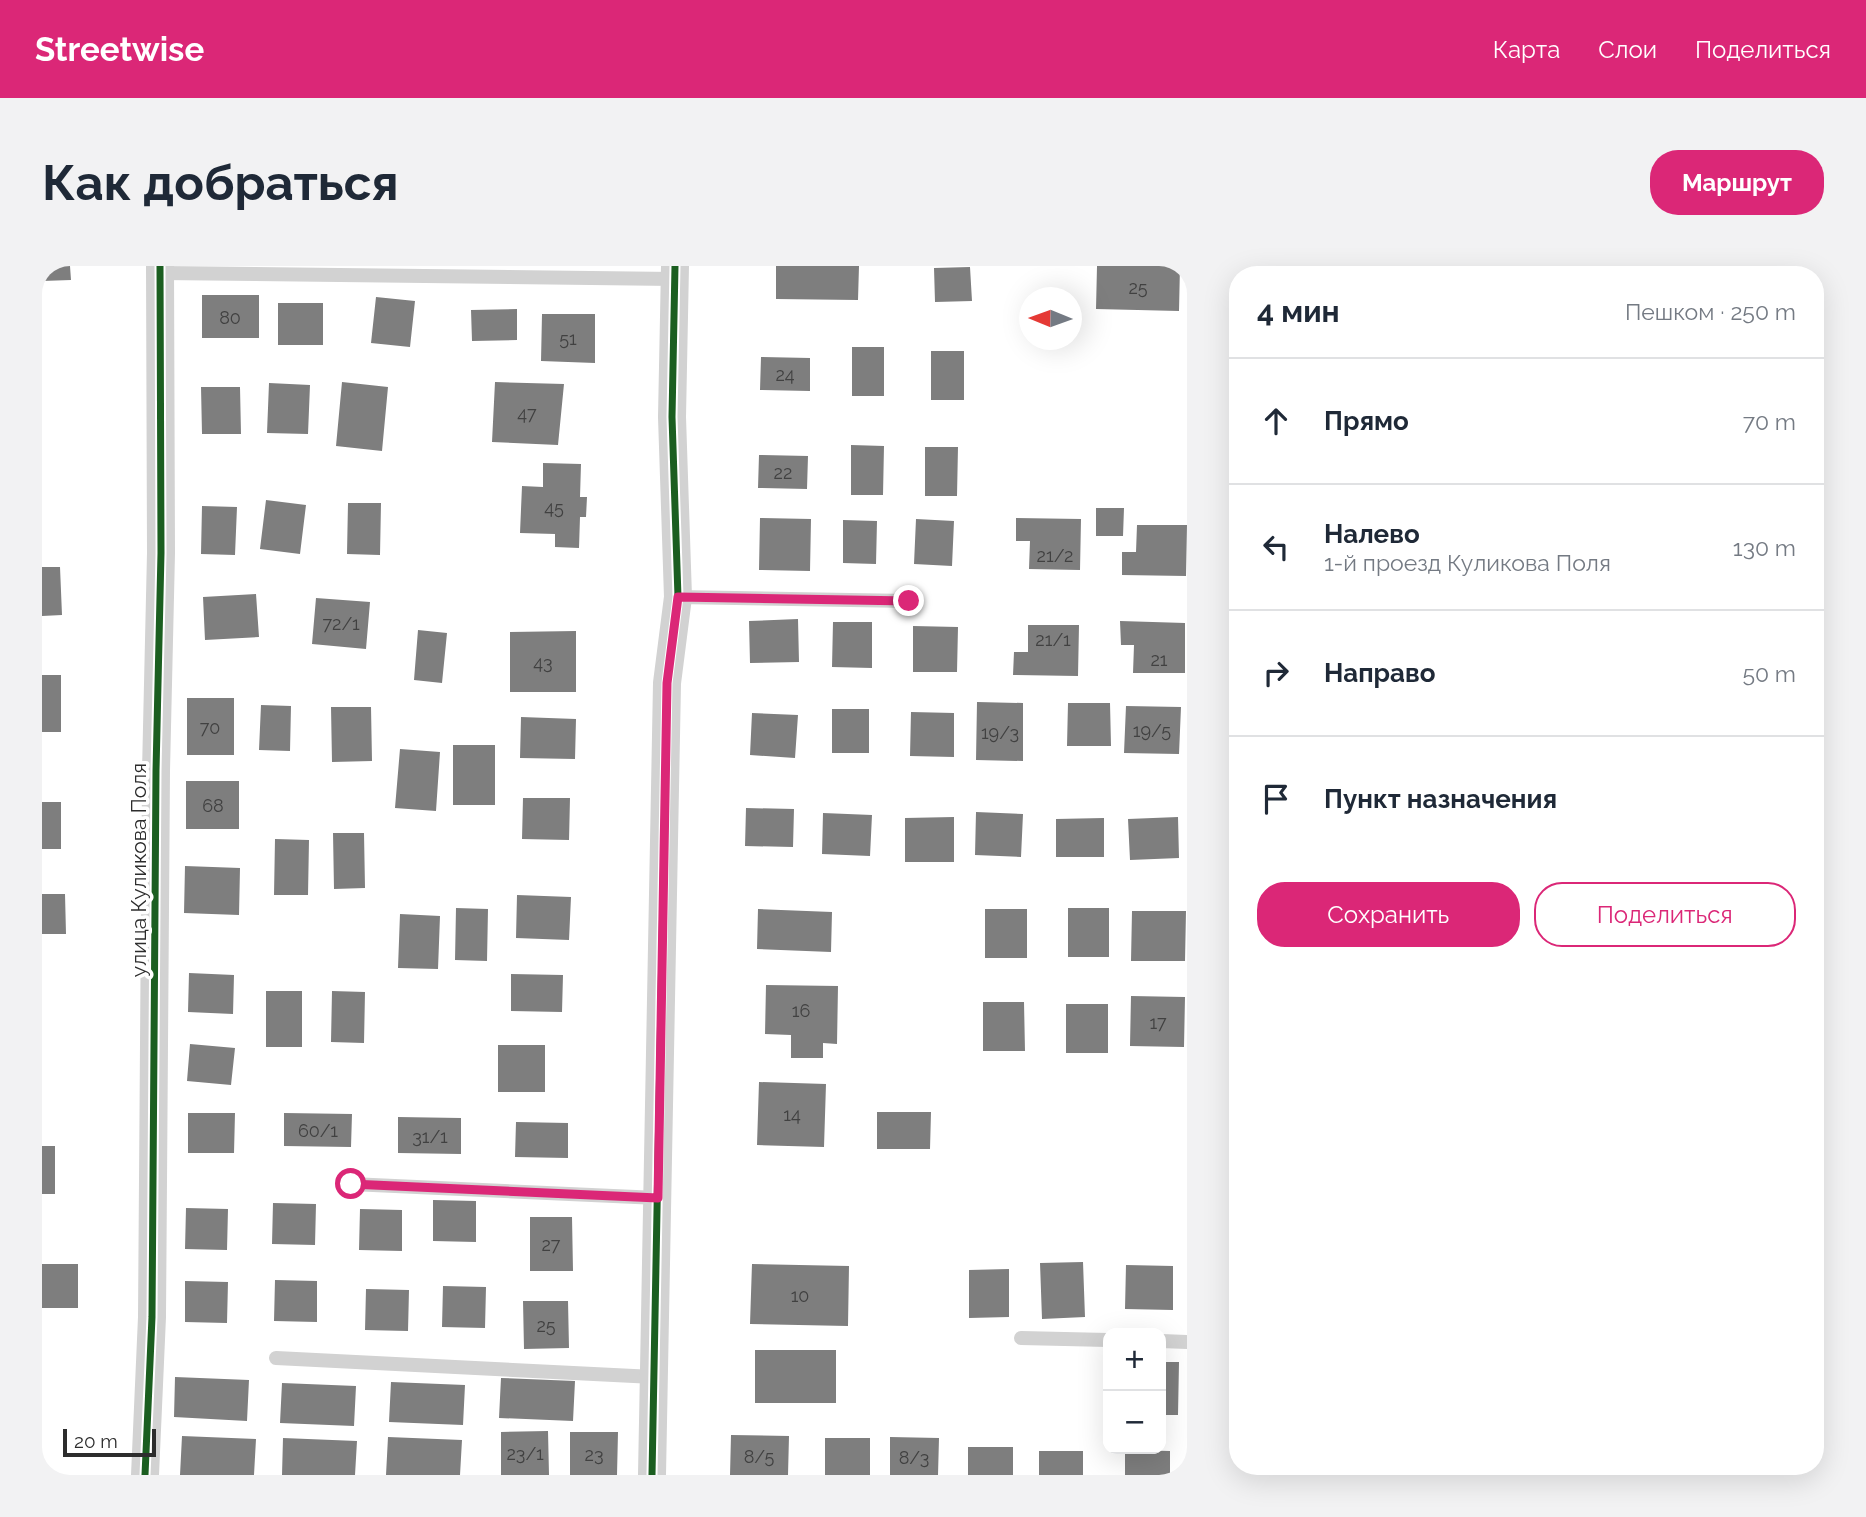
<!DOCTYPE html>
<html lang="ru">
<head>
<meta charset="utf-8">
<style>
	:root { --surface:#fff; --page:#f2f2f3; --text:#1f2937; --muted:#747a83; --line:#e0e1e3; --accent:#db2777 }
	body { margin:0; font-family:Raleway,sans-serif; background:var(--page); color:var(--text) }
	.controls { position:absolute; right:21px; bottom:21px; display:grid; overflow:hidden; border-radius:14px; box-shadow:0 7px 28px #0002 }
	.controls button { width:63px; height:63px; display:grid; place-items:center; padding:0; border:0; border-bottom:2px solid var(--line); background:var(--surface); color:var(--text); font:35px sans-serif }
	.compass { position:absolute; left:977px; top:21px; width:63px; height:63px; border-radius:50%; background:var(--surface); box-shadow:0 7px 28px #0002; rotate:271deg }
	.scale { position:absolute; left:21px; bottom:18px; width:93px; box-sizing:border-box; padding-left:7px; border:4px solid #2d2d2d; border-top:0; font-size:19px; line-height:24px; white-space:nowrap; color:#2d2d2d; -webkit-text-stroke:5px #fff; paint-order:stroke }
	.stop { position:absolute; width:21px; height:21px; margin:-16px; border:5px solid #db2777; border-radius:50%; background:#fff }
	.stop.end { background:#db2777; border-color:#fff; box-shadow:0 2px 7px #0008 }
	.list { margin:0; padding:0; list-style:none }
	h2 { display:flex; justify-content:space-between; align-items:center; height:91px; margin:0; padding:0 28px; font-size:30px }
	h2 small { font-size:23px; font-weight:400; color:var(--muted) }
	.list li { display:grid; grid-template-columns:46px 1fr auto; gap:21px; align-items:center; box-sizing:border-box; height:126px; padding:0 28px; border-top:2px solid var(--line) }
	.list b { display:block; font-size:26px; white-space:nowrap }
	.list p { margin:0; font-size:23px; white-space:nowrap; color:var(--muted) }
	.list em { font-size:23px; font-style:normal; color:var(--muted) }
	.actions { display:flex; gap:14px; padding:21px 28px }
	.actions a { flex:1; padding:16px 0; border:2px solid var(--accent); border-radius:28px; text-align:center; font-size:24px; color:var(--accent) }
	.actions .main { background:var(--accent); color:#fff }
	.icon { flex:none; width:38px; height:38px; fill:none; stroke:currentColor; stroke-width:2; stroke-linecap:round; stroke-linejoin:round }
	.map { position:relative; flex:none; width:1145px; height:1209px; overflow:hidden; border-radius:28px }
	header { display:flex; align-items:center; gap:42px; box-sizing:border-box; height:98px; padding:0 35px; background:var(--accent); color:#fff }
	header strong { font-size:33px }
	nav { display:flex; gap:38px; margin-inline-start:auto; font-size:24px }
	.intro { display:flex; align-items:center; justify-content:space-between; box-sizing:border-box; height:168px; padding:0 42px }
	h1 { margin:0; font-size:49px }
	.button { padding:18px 32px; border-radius:28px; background:var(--accent); color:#fff; font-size:24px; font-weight:700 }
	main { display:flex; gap:42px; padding:0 42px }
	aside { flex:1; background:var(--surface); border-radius:28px; box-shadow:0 7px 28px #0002 }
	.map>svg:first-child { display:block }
	.building { fill:#7e7e7e }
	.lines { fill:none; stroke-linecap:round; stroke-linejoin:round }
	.lane { stroke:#d2d2d2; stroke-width:14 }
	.street { stroke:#d2d2d2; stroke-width:28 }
	.cycleway-casing { stroke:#fff; stroke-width:11 }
	.cycleway { stroke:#1b5e20; stroke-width:7 }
	.route { stroke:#db2777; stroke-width:9 }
	.labels { text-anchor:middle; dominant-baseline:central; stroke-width:7; stroke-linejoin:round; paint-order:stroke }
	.number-label { font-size:18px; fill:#414141 }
	.street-label { font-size:21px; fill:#2d2d2d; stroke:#fff }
</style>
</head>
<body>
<header>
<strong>Streetwise</strong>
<nav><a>Карта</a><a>Слои</a><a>Поделиться</a></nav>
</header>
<div class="intro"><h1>Как добраться</h1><a class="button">Маршрут</a></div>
<main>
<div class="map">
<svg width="1145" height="1209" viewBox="0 0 1145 1209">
	<rect width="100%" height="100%" fill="#fff"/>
	<path class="building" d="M 0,0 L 28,0 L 29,14 L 0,15 Z
		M 734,0 L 817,0 L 816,34 L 734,33 Z
		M 1055,0 L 1138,0 L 1137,45 L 1054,43 Z
		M 928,1 L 930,35 L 893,36 L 892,2 Z
		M 160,29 L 217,29 L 217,72 L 160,72 Z
		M 334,31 L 373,35 L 368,81 L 329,77 Z
		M 236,37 L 281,37 L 281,79 L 236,79 Z
		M 475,43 L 475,74 L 430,75 L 429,44 Z
		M 500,48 L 553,48 L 553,97 L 499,95 Z
		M 810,81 L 842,81 L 842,130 L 810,130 Z
		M 889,85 L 922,85 L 922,134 L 889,134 Z
		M 719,91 L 768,92 L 768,125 L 718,124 Z
		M 300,116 L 346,121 L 340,185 L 294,180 Z
		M 453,116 L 522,118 L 516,179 L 450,176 Z
		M 227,117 L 268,119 L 266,168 L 225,167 Z
		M 159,121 L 198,121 L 199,168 L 160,168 Z
		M 809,179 L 842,180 L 841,229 L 809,229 Z
		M 883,181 L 916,181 L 915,230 L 883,230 Z
		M 717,189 L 766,190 L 765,223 L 716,222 Z
		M 501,197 L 539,198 L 538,231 L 545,231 L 544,251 L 538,251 L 537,282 L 513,281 L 513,268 L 478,267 L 480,220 L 501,221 Z
		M 224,234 L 264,239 L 258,288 L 218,283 Z
		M 306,237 L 339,237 L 338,289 L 305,288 Z
		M 160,240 L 195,241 L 193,289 L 159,288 Z
		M 1054,242 L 1082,242 L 1081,270 L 1054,270 Z
		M 718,252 L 769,253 L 768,305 L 717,304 Z
		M 974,252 L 1039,253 L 1038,304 L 987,303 L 988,275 L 974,275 Z
		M 874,253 L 912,255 L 910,300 L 872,298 Z
		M 801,254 L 835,255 L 834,298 L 801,297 Z
		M 1095,259 L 1145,259 L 1144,310 L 1080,309 L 1080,286 L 1094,286 Z
		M 0,301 L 18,301 L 20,349 L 0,350 Z
		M 214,328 L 217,371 L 163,374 L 161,331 Z
		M 274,332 L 328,336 L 324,383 L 270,378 Z
		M 756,353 L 757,396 L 708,397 L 707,355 Z
		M 1078,355 L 1143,357 L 1143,407 L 1091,407 L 1092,379 L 1079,379 Z
		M 791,356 L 830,356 L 830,402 L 790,401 Z
		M 986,359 L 1037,359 L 1036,410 L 971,409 L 972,386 L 986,386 Z
		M 871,360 L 916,361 L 915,406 L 871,406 Z
		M 376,364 L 405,367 L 400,417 L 372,414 Z
		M 534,365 L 534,426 L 468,426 L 468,366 Z
		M 0,409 L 19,409 L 19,466 L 0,466 Z
		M 145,432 L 192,432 L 192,489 L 145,489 Z
		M 935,436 L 981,437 L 981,495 L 934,494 Z
		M 1026,437 L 1068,437 L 1069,480 L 1025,480 Z
		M 219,439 L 249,440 L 248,485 L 217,484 Z
		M 1084,440 L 1139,441 L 1137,488 L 1082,487 Z
		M 289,441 L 329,441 L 330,495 L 290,496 Z
		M 790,443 L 827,443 L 827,487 L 790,487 Z
		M 869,446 L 912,447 L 912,491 L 868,490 Z
		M 710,447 L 756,449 L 753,492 L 708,489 Z
		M 479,451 L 534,453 L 533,493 L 478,492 Z
		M 411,479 L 453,479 L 453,539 L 411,539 Z
		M 358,483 L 398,486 L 394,545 L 353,542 Z
		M 144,515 L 197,515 L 197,563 L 144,563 Z
		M 481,532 L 528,532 L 527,574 L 480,573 Z
		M 0,536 L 19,536 L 19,583 L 0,583 Z
		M 704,542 L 752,543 L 751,581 L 703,580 Z
		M 934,546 L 981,548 L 979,591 L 933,589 Z
		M 781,547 L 830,549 L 828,590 L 780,588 Z
		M 912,551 L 912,596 L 863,596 L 863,552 Z
		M 1136,551 L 1137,592 L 1088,594 L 1086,553 Z
		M 1062,552 L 1062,591 L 1014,591 L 1014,553 Z
		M 291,567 L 322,567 L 323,622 L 292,623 Z
		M 233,573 L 267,574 L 266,629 L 232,629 Z
		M 143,600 L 198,602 L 197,649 L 142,647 Z
		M 0,628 L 23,628 L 24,668 L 0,668 Z
		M 475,629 L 529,631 L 527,674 L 474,672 Z
		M 414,642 L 446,643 L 445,695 L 413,694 Z
		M 1026,642 L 1067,642 L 1067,691 L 1026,691 Z
		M 716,643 L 790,646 L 789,686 L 715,683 Z
		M 943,643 L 985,643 L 985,692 L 943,692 Z
		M 1090,645 L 1144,645 L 1143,695 L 1089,695 Z
		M 358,648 L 398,650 L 396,703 L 356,702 Z
		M 147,707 L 192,709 L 191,748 L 146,746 Z
		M 469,708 L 521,709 L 520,746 L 469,745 Z
		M 724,719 L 796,720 L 795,778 L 781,777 L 781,792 L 749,792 L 749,769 L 723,768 Z
		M 224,725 L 260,725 L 260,781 L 224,781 Z
		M 290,725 L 323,726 L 322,777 L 289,776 Z
		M 1089,730 L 1143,731 L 1142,781 L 1088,780 Z
		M 941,736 L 982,736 L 983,785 L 941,785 Z
		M 1024,738 L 1066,738 L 1066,787 L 1024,787 Z
		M 148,778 L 193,782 L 189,819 L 145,815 Z
		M 456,779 L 503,779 L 503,826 L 456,826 Z
		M 717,816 L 784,818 L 782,881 L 715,879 Z
		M 835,846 L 889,846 L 888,883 L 835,883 Z
		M 146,847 L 193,847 L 192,887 L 146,887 Z
		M 242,847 L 310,848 L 309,881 L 242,880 Z
		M 356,851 L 419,852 L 419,888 L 356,887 Z
		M 474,856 L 526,857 L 526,892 L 473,891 Z
		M 0,880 L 13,880 L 13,928 L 0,928 Z
		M 391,934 L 434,935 L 434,976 L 391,975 Z
		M 231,937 L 274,938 L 273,979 L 230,978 Z
		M 144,942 L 186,943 L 185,984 L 143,983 Z
		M 318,943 L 360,944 L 360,985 L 317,984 Z
		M 488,951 L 530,951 L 531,1005 L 488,1005 Z
		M 1041,996 L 1043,1051 L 1000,1053 L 998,997 Z
		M 0,998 L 36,998 L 36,1042 L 0,1042 Z
		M 710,998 L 807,1000 L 806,1060 L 708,1058 Z
		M 1084,999 L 1131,1000 L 1131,1044 L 1083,1043 Z
		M 967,1003 L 967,1051 L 927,1052 L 927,1004 Z
		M 233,1014 L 275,1015 L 275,1056 L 232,1055 Z
		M 143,1015 L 186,1016 L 185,1057 L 143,1056 Z
		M 401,1020 L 444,1021 L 443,1062 L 400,1061 Z
		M 324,1023 L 367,1024 L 366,1065 L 323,1064 Z
		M 481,1035 L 526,1035 L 527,1082 L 482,1083 Z
		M 713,1084 L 794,1084 L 794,1137 L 713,1137 Z
		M 1119,1096 L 1137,1096 L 1136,1149 L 1119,1149 Z
		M 133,1111 L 207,1114 L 205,1155 L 132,1151 Z
		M 459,1112 L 533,1115 L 531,1155 L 457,1152 Z
		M 349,1116 L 423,1119 L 421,1159 L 347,1156 Z
		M 240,1117 L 314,1120 L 312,1160 L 238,1157 Z
		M 506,1165 L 507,1209 L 459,1209 L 459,1166 Z
		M 528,1166 L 576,1166 L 575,1209 L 528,1209 Z
		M 689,1169 L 747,1170 L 746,1209 L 688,1209 Z
		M 140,1170 L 214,1173 L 212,1209 L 138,1209 Z
		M 346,1171 L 420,1174 L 418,1209 L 344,1209 Z
		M 848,1171 L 897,1172 L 896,1209 L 848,1209 Z
		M 241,1172 L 315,1175 L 313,1209 L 240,1209 Z
		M 783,1172 L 828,1172 L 828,1209 L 783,1209 Z
		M 926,1181 L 971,1181 L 971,1209 L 926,1209 Z
		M 1083,1184 L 1128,1185 L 1128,1209 L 1083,1209 Z
		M 997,1185 L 1041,1185 L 1041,1209 L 997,1209 Z"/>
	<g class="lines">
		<path class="lane" d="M 118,7 L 632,13
			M 636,331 L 867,335
			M 309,918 L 616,932
			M 979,1072 L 1066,1074
			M 1119,1075 L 1145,1076
			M 234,1092 L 612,1111"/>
		<path class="street" d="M 103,1209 L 110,1051 L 114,505 L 119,287 L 118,0
			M 610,1209 L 625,417 L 636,331 L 630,151 L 633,0"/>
		<g class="cycleway-casing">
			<path id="cycleway" d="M 103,1209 L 110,1051 L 114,505 L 119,287 L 118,0
				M 610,1209 L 625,417 L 636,331 L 630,151 L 633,0"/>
		</g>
		<use href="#cycleway" class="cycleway"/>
	</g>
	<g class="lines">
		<path class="route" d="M 309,918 L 616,932 L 625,417 L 636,331 L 867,335"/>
	</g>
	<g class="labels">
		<g class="number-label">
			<text x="1096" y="21">25</text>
			<text x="188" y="51">80</text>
			<text x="526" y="72">51</text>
			<text x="743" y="108">24</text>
			<text x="485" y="147">47</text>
			<text x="741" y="206">22</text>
			<text x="512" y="241">45</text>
			<text x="1013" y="289">21/2</text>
			<text x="299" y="357">72/1</text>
			<text x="1011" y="373">21/1</text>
			<text x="1117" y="393">21</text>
			<text x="501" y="396">43</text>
			<text x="168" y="461">70</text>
			<text x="1110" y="464">19/5</text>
			<text x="958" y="466">19/3</text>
			<text x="171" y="539">68</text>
			<text x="759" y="744">16</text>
			<text x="1116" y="756">17</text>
			<text x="750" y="848">14</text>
			<text x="276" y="864">60/1</text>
			<text x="388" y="870">31/1</text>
			<text x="509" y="978">27</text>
			<text x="758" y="1029">10</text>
			<text x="504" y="1059">25</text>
			<text x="483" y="1187">23/1</text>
			<text x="552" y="1188">23</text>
			<text x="717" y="1190">8/5</text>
			<text x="872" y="1191">8/3</text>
		</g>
		<g class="street-label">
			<text transform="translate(96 604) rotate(-90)">улица Куликова Поля</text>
		</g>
	</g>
</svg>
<div class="controls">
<button>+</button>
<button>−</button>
</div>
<svg class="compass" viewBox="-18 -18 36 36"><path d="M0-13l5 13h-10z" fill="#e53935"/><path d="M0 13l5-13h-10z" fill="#747a83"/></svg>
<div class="scale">20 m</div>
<div class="stop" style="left:309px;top:918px"></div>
<div class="stop end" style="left:867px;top:335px"></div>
</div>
<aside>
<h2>4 мин<small>Пешком · 250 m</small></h2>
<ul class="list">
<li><svg class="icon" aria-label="ahead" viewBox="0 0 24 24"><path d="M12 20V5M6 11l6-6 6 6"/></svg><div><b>Прямо</b></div><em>70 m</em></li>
<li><svg class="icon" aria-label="left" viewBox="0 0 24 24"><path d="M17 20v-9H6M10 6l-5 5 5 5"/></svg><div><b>Налево</b><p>1-й проезд Куликова Поля</p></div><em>130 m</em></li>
<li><svg class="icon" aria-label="right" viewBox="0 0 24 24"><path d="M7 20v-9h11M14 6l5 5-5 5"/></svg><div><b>Направо</b></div><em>50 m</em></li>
<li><svg class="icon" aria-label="arrive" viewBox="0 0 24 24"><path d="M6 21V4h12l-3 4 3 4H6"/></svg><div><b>Пункт назначения</b></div></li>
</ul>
<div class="actions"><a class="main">Сохранить</a><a>Поделиться</a></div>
</aside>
</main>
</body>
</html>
